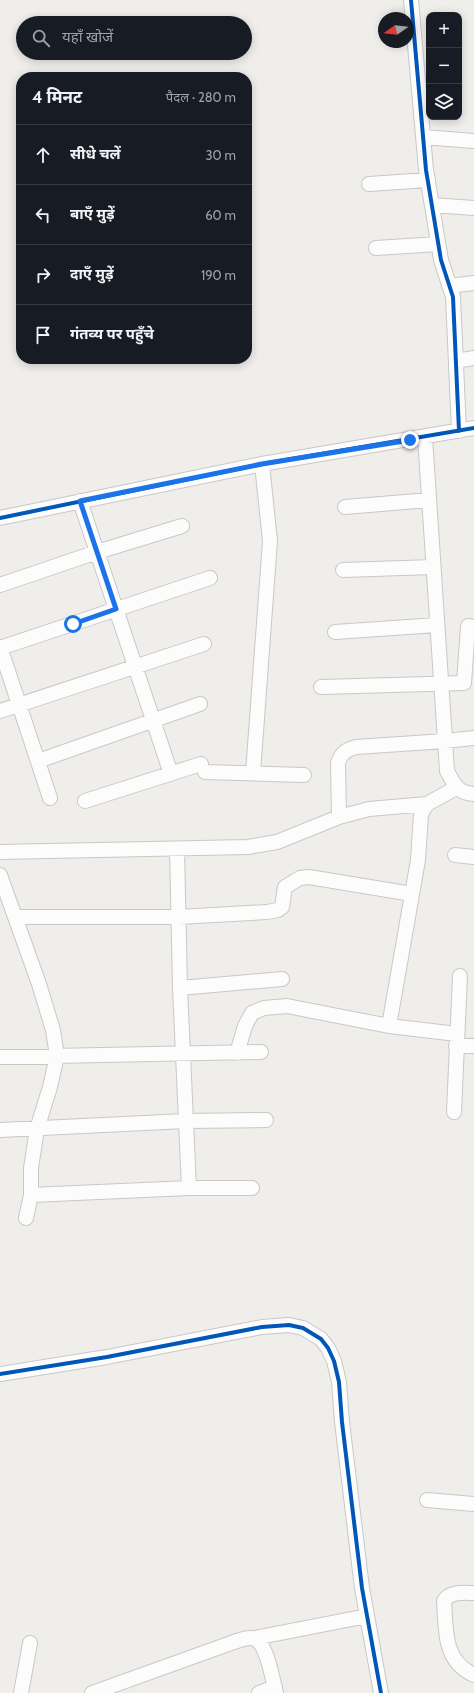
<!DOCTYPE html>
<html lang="hi">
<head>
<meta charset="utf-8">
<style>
	:root { --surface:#171b24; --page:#242831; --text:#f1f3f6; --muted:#9ea1a6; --line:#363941 }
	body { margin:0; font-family:Cabin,"Noto Sans Devanagari",sans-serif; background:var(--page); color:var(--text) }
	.controls { position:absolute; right:12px; top:12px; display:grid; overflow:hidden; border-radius:8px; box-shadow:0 2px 10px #0003 }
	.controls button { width:36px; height:36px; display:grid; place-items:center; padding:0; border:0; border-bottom:1px solid var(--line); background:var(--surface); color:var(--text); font:20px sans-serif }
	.compass { position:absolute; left:378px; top:12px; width:36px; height:36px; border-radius:50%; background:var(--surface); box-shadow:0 2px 10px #0003; rotate:256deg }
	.stop { position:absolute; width:12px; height:12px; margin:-9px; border:3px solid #1a73e8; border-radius:50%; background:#fff }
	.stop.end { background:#1a73e8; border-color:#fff; box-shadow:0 1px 4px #0008 }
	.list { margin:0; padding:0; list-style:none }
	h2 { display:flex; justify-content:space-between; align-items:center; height:52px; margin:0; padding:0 16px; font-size:17px }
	h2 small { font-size:13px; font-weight:400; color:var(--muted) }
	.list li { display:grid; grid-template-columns:26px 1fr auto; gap:12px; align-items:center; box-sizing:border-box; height:60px; padding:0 16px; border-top:1px solid var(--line) }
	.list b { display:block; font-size:15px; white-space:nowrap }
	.list em { font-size:13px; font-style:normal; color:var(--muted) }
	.icon { flex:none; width:22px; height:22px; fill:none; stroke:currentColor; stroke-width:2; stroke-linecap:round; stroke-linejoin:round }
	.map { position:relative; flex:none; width:474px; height:1693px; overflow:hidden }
	.search { position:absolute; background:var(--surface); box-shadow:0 2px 10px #0003; left:16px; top:16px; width:236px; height:44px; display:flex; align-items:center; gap:10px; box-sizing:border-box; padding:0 14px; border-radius:22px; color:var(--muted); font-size:15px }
	.panel { position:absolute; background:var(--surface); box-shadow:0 2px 10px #0003; left:16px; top:72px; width:236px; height:292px; border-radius:16px }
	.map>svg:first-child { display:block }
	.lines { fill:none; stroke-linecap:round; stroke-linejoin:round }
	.minor-casing { stroke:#c9c8c7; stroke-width:16 }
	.minor { stroke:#fdfcfc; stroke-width:14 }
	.cycleway-casing { stroke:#fff; stroke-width:6 }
	.cycleway { stroke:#0057b8; stroke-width:4 }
	.route { stroke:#1a73e8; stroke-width:5 }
</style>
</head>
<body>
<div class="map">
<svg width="474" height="1693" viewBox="0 0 474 1693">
	<rect width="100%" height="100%" fill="#f0eeeb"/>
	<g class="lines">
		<g class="minor-casing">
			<path id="minor" d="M 411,0 L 426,170 L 441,260 L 453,297 L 459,431
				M 423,137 L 474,141
				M 369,184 L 428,180
				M 432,205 L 474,208
				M 376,248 L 438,244
				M 449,286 L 474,283
				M 456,361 L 474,358
				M 425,437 L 447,771 C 455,785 457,793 474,794
				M 80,501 L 171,774
				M 345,507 L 429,500
				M 0,518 L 262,464 L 474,428
				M 343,570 L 433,567
				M 0,585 L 97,552 L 182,526
				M 335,632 L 437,625
				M 0,647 L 50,798
				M 0,648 L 210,578
				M 321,687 L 464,683 L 468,626 L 474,627
				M 0,711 L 204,644
				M 38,761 L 200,704
				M 205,772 L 304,775
				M 253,773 L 270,541 L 262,464
				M 456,788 L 427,804 L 421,814 L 418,860 L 389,1026 L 457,1034
				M 85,801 L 201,764
				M 339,817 L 338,763 C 341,753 346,750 356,747 L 445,741 L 474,738
				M 177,849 L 180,988 L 189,1188
				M 0,852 L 248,847 L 277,842 L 339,817 L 369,809 L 427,804
				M 455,855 L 474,857
				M 0,875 L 39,984 L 53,1030 L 57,1056 L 50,1087 L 37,1129 L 31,1168 L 31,1195 L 26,1218
				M 15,917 L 178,917 L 267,912 L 278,910 L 282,907 L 285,887 L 300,878 L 309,877 L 412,894
				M 180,988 L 282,979
				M 456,1046 L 474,1046
				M 237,1053 L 245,1026 L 252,1013 L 264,1008 L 287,1006 L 389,1026
				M 0,1057 L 261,1052
				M 454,1112 L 460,976
				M 0,1130 L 186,1121 L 266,1120
				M 31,1195 L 189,1188 L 252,1188
				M 0,1374 L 107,1357 L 262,1327 L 289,1325 L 303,1328 L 321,1339 L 328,1348 L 334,1361 L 339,1382 L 342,1422 L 362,1588 L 381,1693
				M 427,1500 L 474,1504
				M 474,1593 C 464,1593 450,1591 444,1601 C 446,1630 443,1661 474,1675
				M 255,1638 L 367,1616
				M 21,1693 L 30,1643
				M 92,1693 L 234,1642 C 240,1640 249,1636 255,1639 C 267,1644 273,1681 276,1693
				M 259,1693 L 275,1687"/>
		</g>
		<use href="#minor" class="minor"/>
		<g class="cycleway-casing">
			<path id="cycleway" d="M 411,0 L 426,170 L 441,260 L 453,297 L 459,431
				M 0,518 L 262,464 L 474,428
				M 0,1374 L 107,1357 L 262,1327 L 289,1325 L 303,1328 L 321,1339 L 328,1348 L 334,1361 L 339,1382 L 342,1422 L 362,1588 L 381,1693"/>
		</g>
		<use href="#cycleway" class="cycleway"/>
	</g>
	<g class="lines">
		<path class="route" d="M 73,624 L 116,609 L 80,501 L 262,464 L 410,440"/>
	</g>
</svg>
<div class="controls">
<button>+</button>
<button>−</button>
<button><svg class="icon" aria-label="layers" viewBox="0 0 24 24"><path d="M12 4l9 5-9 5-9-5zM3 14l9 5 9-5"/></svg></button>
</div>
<svg class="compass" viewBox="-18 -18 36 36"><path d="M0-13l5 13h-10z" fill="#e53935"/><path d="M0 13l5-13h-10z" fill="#9ea1a6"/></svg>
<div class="stop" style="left:73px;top:624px"></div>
<div class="stop end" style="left:410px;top:440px"></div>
<div class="search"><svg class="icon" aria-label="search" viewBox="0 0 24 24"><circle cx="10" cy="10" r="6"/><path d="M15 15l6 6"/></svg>यहाँ खोजें</div>
<section class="panel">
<h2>4 मिनट<small>पैदल · 280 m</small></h2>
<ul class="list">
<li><svg class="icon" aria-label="ahead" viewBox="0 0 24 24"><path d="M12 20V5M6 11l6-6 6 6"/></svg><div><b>सीधे चलें</b></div><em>30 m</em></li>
<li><svg class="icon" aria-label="left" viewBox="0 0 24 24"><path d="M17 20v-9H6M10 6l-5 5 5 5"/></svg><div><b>बाएँ मुड़ें</b></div><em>60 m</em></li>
<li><svg class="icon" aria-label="right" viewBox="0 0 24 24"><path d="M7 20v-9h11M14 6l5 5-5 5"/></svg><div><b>दाएँ मुड़ें</b></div><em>190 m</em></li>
<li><svg class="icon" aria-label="arrive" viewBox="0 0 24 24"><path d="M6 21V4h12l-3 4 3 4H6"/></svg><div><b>गंतव्य पर पहुँचे</b></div></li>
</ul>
</section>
</div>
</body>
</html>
